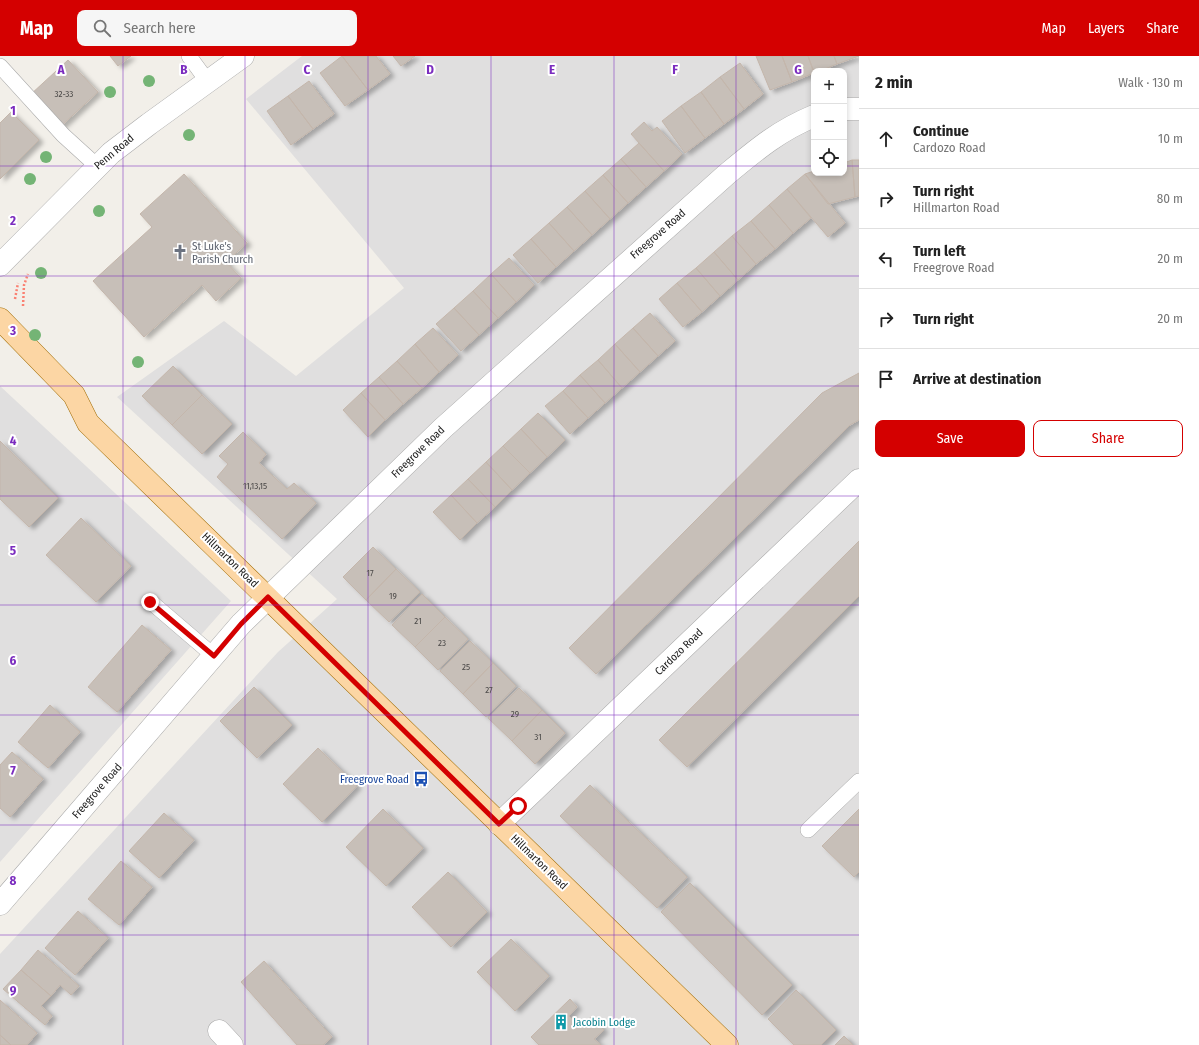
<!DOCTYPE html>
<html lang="en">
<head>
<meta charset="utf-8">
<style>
	:root { --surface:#fff; --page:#f6f6f6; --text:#222; --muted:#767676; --line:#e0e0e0; --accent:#d40000 }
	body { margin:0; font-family:"Fira Sans Condensed",sans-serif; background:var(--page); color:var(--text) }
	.controls { position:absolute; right:12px; top:12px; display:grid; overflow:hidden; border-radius:8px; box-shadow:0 2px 6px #0003 }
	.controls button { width:36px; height:36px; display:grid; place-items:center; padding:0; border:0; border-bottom:1px solid var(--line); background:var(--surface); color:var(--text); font:20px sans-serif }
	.stop { position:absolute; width:12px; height:12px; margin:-9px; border:3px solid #d40000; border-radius:50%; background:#fff }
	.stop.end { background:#d40000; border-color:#fff; box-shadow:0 1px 4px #0008 }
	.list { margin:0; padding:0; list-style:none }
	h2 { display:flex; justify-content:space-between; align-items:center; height:52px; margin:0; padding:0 16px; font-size:17px }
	h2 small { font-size:13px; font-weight:400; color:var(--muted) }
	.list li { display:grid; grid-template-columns:26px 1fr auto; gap:12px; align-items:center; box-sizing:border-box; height:60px; padding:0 16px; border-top:1px solid var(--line) }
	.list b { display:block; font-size:15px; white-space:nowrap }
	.list p { margin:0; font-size:13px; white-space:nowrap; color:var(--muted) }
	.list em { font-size:13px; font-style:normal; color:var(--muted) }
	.actions { display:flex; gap:8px; padding:12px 16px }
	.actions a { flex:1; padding:9px 0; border:1px solid var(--accent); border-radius:8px; text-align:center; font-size:14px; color:var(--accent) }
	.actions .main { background:var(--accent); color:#fff }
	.icon { flex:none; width:22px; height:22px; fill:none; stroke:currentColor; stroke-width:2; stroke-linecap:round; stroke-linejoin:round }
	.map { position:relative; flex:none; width:859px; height:989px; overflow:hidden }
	header { display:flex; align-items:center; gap:24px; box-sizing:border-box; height:56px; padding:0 20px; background:var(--accent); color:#fff }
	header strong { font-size:19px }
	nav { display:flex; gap:22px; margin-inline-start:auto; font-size:14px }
	.search { width:280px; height:36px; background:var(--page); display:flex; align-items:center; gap:10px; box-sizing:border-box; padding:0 14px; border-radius:8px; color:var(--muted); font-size:15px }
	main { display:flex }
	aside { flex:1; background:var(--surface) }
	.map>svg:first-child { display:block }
	.residential { fill:#e0dfdf; fill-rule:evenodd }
	.building { fill:#c7bfb8; stroke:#c4b6ab; filter:url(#shadow) }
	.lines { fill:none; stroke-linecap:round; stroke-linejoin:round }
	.service-casing { stroke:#a9a9a9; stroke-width:16 }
	.minor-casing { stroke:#a9a9a9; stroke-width:23 }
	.primary-casing { stroke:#a06b00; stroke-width:23 }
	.path { stroke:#fa8072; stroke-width:2.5; stroke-dasharray:2 2; stroke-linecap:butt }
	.service { stroke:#fff; stroke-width:15 }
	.minor { stroke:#fff; stroke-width:22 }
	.primary { stroke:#fcd6a4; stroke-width:22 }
	.tree { fill:#74b475 }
	.route { stroke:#d40000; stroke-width:5 }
	.grid { fill:none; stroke:#7b2cbf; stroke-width:1; stroke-opacity:0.55 }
	.labels { text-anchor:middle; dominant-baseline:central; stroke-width:4; stroke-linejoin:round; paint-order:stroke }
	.number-label { font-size:9px; fill:#4b4948 }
	.street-label { font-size:11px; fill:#222; stroke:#fff }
	.worship-label { font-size:11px; fill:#5b616d; stroke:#fff; text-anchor:start }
	.transit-label { font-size:11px; fill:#164399; stroke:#fff; text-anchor:end }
	.culture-label { font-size:11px; fill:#0d838f; stroke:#fff; text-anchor:start }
	.grid-label { font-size:13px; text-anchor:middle; font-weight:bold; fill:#7b2cbf; stroke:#fff; stroke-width:4; stroke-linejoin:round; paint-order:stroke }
</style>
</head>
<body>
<header>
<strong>Map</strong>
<div class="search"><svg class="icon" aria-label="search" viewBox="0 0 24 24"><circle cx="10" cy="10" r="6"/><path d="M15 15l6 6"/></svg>Search here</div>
<nav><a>Map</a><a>Layers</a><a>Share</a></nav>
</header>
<main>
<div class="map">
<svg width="859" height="989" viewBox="0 0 859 989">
	<defs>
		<filter id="shadow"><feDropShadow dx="4.5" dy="2.5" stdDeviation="2" flood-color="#0004"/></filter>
	</defs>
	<rect width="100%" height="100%" fill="#f2efe9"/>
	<path class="residential" d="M 302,0 L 859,0 L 859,989 L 0,989 L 0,898 L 278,596 L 337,543 L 117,341 L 224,265 L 296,320 L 404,232 L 246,43 ZM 814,15 L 844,15 L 844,117 L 814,117 Z
		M 0,330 L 231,545 L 0,806 Z"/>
	<path class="building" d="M 110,0 L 131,0 L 118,10 Z
		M 342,0 L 368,34 L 345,50 L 320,17 Z
		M 342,0 L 376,0 L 390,18 L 368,34 Z
		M 393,0 L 415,0 L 401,10 Z
		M 756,0 L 782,0 L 792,26 L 770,34 Z
		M 782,0 L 808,0 L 814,17 L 792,26 Z
		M 808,0 L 834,0 L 837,8 L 820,15 L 814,16 Z
		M 834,0 L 859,0 L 837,8 Z
		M 68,4 L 98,36 L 59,72 L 30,39 Z
		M 740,7 L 763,38 L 744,53 L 720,21 Z
		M 720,21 L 744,53 L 724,68 L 701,36 Z
		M 309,25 L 334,58 L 313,73 L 288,40 Z
		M 701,36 L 724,68 L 705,82 L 681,50 Z
		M 288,40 L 313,73 L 291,89 L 267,55 Z
		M 681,50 L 705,82 L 685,97 L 662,65 Z
		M 11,56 L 39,84 L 0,123 L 0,67 Z
		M 644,66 L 652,75 L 657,71 L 682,98 L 664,115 L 631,78 Z
		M 639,87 L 664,115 L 646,131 L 621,103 Z
		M 621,103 L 646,131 L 628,147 L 603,119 Z
		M 852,104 L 859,104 L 859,140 L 855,141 Z
		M 852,104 L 855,141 L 828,148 L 805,118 L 814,115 L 814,117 L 844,117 L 844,107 Z
		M 184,118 L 247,187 L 226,206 L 241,222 L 216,245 L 202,229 L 144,281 L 93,225 L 152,171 L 140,158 Z
		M 805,118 L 845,167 L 828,181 L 787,133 Z
		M 603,119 L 628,147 L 610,163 L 585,135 Z
		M 787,133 L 811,162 L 793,177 L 769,149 Z
		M 585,135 L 610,163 L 592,179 L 567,151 Z
		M 769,149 L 793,177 L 775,193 L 751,165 Z
		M 567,151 L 592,179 L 574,195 L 549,167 Z
		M 751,165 L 775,193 L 756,208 L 732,180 Z
		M 549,167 L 574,195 L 556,211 L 531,183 Z
		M 732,180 L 756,208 L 738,224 L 714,196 Z
		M 531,183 L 556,211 L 538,227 L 513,199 Z
		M 714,196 L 738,224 L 720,240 L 696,212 Z
		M 509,202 L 534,229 L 516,246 L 491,218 Z
		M 696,212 L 720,240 L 702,256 L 677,227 Z
		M 491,218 L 516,246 L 498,262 L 473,235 Z
		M 677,227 L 702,256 L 683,271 L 659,243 Z
		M 473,235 L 498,262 L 479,279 L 454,252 Z
		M 454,252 L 479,279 L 461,295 L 436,268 Z
		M 650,257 L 675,285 L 658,300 L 633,272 Z
		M 433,272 L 458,299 L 439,316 L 415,288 Z
		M 633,272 L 658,300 L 640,316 L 615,288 Z
		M 415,288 L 439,316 L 422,332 L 397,305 Z
		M 615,288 L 640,316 L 622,332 L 598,304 Z
		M 598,304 L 622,332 L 605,347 L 580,319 Z
		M 397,305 L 422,332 L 403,348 L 379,321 Z
		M 173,310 L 202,339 L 172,369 L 142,340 Z
		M 859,317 L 859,364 L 850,369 L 596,618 L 569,592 L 822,337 Z
		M 580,319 L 605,347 L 588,362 L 563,335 Z
		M 379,321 L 403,348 L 385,364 L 361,337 Z
		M 563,335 L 588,362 L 570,378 L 545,350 Z
		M 361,337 L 385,364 L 368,381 L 343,354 Z
		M 202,339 L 232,368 L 202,398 L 172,369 Z
		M 538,357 L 565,384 L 547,401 L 521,373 Z
		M 521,373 L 547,401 L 530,417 L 503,390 Z
		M 243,376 L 266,398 L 259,407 L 287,433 L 294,427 L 316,447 L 282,483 L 217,421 L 228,408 L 219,400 Z
		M 0,385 L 58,442 L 29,471 L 0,443 Z
		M 503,390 L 530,417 L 512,434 L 486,406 Z
		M 486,406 L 512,434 L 495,451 L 468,423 Z
		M 468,423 L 495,451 L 477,467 L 451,439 Z
		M 451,439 L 477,467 L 460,484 L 433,456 Z
		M 81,462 L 131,510 L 96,546 L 46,499 Z
		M 859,485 L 859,540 L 687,711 L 659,684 Z
		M 373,491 L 396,513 L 366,544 L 343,521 Z
		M 396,513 L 420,536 L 389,566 L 366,544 Z
		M 422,538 L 445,561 L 415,591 L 392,569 Z
		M 445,561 L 468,583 L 438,614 L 415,591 Z
		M 142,569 L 171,594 L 117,656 L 88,631 Z
		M 470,585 L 493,607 L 463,638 L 440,615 Z
		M 493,607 L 516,630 L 486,661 L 463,638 Z
		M 254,631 L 292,669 L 257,702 L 220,665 Z
		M 519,632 L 542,654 L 512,685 L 488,662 Z
		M 50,649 L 80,676 L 48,712 L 18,686 Z
		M 542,654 L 565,677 L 535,708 L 512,685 Z
		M 318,692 L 357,730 L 322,766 L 283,728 Z
		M 12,696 L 43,723 L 10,761 L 0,752 L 0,709 Z
		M 590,729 L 687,821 L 657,852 L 560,760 Z
		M 383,753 L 423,792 L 386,830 L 346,791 Z
		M 859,753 L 859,816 L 854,821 L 822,790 Z
		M 164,757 L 194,784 L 159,822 L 129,795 Z
		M 121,805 L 152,831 L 119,869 L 88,843 Z
		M 448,816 L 487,856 L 451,891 L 412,851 Z
		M 690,827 L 792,929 L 762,959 L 661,856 Z
		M 78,855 L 108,882 L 75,919 L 45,892 Z
		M 511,883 L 549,920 L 515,955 L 477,916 Z
		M 38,894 L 79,930 L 71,939 L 60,929 L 51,940 L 21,914 Z
		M 264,905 L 332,981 L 323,989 L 297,989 L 241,926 Z
		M 21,914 L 51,940 L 41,950 L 52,960 L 45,969 L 3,933 Z
		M 796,934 L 836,974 L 821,989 L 794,989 L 768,963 Z
		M 570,943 L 577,951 L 569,960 L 580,971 L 591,961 L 604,974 L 594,983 L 601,989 L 539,989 L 531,981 Z
		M 0,944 L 37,977 L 27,989 L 11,989 L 0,979 Z
		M 0,979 L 11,989 L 0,989 Z
		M 844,980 L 853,989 L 835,989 Z"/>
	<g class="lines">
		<g class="service-casing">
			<path id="service" d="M 189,0 L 208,26
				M 0,10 L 63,79 L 97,110
				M 151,546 L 214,600
				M 808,774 L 859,725"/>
		</g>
		<g class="minor-casing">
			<path id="minor" d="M 844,53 L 859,53
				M 0,209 L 111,97 L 149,68 L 243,0
				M 499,768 L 859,424
				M 0,848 L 241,568 L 443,372 L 727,118 C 756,94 778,75 814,60
				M 219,975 L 232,989"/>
		</g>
		<g class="primary-casing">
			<path id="primary" d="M 0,263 L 74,339 L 88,367 L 727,989"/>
		</g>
		<path class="path" d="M 15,243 L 18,227
			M 23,250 L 24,229 L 28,218"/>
		<use href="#service" class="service"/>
		<use href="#minor" class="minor"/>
		<use href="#primary" class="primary"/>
	</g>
	<g class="tree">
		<circle cx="149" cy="25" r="6"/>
		<circle cx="110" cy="36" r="6"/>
		<circle cx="189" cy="79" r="6"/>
		<circle cx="46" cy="101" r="6"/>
		<circle cx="30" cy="123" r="6"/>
		<circle cx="99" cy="155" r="6"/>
		<circle cx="41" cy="217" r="6"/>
		<circle cx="35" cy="279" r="6"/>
		<circle cx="138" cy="306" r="6"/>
	</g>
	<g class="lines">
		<path class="route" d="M 150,546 L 214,600 L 241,568 L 268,541 L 499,768 L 518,750"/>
	</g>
	<path class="grid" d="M 123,0 L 123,989M 245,0 L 245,989M 368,0 L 368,989M 491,0 L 491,989M 614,0 L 614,989M 736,0 L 736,989M 0,110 L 814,110M 844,110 L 859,110M 0,220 L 859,220M 0,330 L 859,330M 0,440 L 859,440M 0,549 L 859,549M 0,659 L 859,659M 0,769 L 859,769M 0,879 L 859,879"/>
	<defs>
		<g id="church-bare" transform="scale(1.2)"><path d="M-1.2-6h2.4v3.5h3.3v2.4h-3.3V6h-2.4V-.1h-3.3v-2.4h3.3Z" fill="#6b7280" stroke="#fff" stroke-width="2.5" paint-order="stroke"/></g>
		<g id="bus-bare" transform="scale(1.2)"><path d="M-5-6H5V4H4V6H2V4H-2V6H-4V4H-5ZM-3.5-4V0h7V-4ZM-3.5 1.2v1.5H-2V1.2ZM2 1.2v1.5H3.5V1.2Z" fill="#1a4fb4" stroke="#fff" stroke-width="2.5" paint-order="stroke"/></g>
		<g id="building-bare" transform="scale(1.2)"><path d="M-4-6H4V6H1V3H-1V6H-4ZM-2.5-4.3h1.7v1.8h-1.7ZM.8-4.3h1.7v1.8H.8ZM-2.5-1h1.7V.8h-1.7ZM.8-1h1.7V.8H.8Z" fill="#0f9aa8" stroke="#fff" stroke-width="2.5" paint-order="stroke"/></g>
	</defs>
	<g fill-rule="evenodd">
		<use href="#church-bare" x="180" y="196"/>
		<use href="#bus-bare" x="421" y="723"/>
		<use href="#building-bare" x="561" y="966"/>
	</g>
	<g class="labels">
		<g class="number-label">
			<text x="64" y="38">32-33</text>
			<text x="255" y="430">11,13,15</text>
			<text x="370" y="517">17</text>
			<text x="393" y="540">19</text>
			<text x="418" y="565">21</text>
			<text x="442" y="587">23</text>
			<text x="466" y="611">25</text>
			<text x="489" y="634">27</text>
			<text x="515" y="658">29</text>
			<text x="538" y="681">31</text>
		</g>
		<g class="street-label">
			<text transform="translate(114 96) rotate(-40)">Penn Road</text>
			<text transform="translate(658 178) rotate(-41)">Freegrove Road</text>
			<text transform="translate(418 396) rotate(-44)">Freegrove Road</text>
			<text transform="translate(230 504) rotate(44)">Hillmarton Road</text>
			<text transform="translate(679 596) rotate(-44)">Cardozo Road</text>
			<text transform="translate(97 735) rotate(-49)">Freegrove Road</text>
			<text transform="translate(539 806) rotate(44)">Hillmarton Road</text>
		</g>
		<g class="worship-label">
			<text x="192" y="190">St Luke's<tspan x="192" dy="13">Parish Church</tspan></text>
		</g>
		<g class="transit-label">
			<text x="409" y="723">Freegrove Road</text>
		</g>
		<g class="culture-label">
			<text x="573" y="966">Jacobin Lodge</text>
		</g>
	</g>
	<g class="grid-label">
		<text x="61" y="18">A</text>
		<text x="184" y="18">B</text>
		<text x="307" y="18">C</text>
		<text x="430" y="18">D</text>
		<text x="552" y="18">E</text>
		<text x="675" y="18">F</text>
		<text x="798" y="18">G</text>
		<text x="13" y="59">1</text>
		<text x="13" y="169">2</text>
		<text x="13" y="279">3</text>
		<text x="13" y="389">4</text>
		<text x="13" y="499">5</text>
		<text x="13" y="609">6</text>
		<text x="13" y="719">7</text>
		<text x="13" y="829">8</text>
		<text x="13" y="939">9</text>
	</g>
</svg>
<div class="controls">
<button>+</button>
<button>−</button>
<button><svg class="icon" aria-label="locate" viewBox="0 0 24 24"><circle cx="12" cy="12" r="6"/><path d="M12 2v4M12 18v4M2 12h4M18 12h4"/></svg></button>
</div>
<div class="stop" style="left:518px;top:750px"></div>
<div class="stop end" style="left:150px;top:546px"></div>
</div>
<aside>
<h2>2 min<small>Walk · 130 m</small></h2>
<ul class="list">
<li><svg class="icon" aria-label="ahead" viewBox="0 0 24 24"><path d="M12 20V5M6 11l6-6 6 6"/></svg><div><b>Continue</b><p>Cardozo Road</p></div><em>10 m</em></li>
<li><svg class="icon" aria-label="right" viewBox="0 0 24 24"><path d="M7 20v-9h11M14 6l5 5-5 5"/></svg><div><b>Turn right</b><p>Hillmarton Road</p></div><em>80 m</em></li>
<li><svg class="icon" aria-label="left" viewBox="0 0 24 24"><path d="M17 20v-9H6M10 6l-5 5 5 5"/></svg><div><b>Turn left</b><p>Freegrove Road</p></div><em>20 m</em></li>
<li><svg class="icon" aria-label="right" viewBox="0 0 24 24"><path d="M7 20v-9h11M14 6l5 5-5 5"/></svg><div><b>Turn right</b></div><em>20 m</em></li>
<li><svg class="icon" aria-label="arrive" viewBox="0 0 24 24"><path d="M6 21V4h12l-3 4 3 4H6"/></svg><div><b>Arrive at destination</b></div></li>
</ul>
<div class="actions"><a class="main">Save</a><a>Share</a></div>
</aside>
</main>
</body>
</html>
